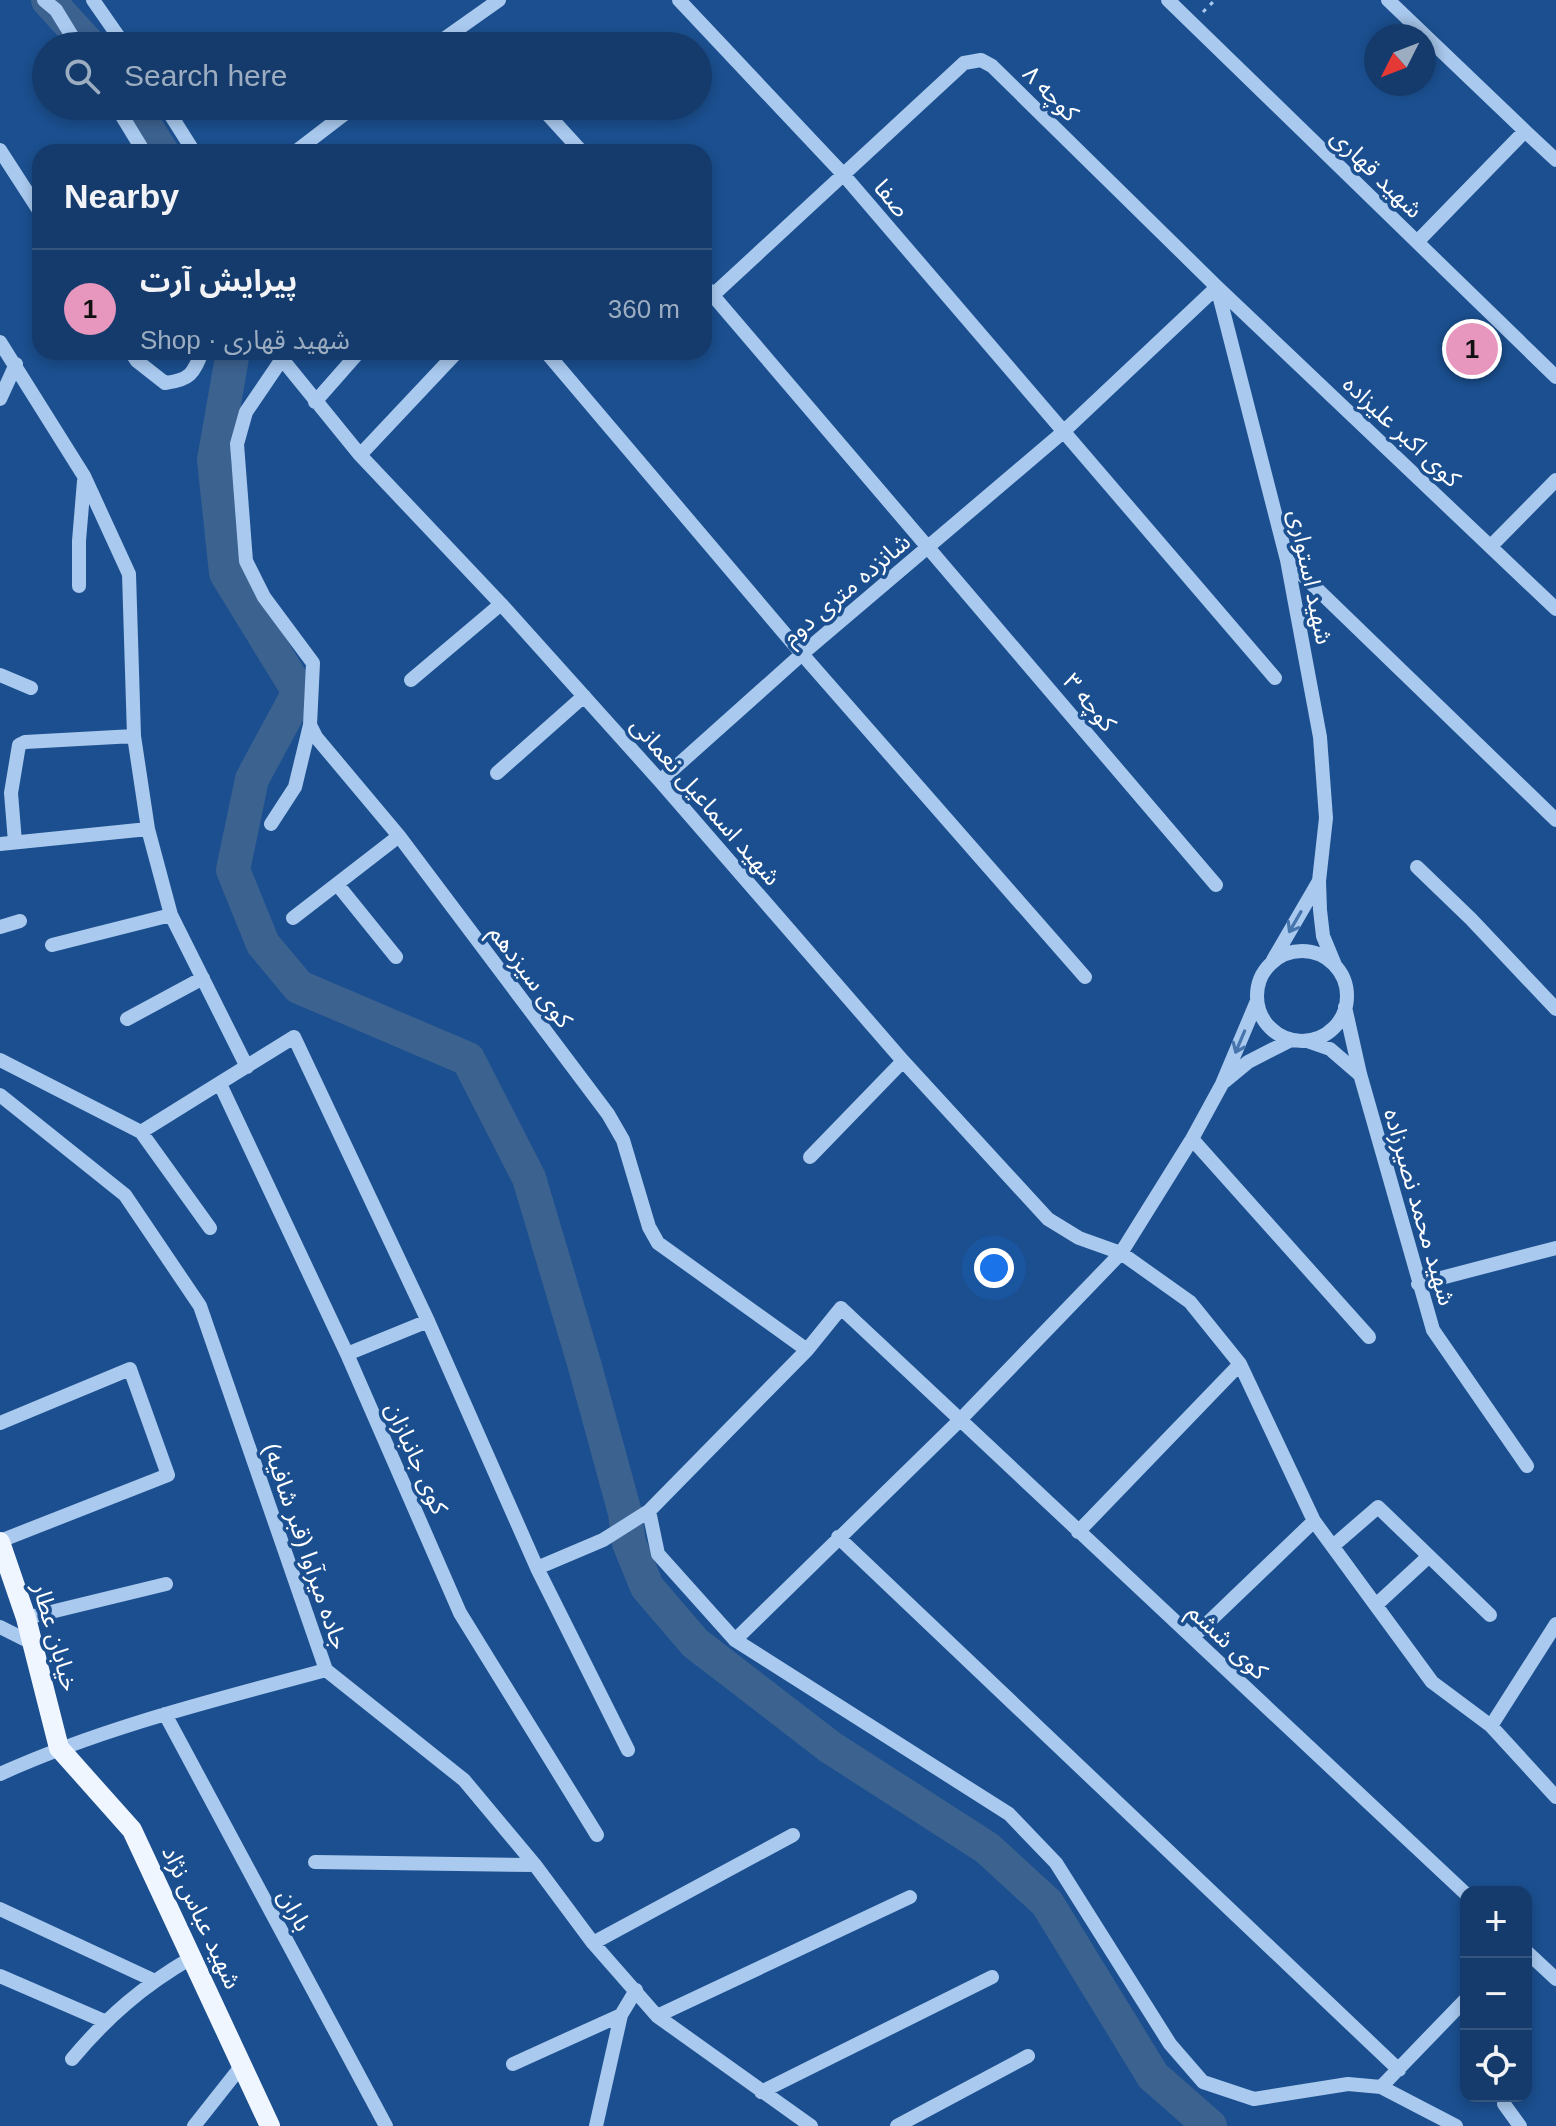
<!DOCTYPE html>
<html lang="en">
<head>
<meta charset="utf-8">
<style>
	:root { --surface:#143b6b; --page:#214673; --text:#f1f3f6; --muted:#9dadc1; --line:#33557e; --accent:#e797bd }
	body { margin:0; font-family:Arial,"Noto Sans Arabic",sans-serif; background:var(--page); color:var(--text) }
	.controls { position:absolute; right:24px; bottom:24px; display:grid; overflow:hidden; border-radius:16px; box-shadow:0 4px 12px #0003 }
	.controls button { width:72px; height:72px; display:grid; place-items:center; padding:0; border:0; border-bottom:2px solid var(--line); background:var(--surface); color:var(--text); font:40px sans-serif }
	.compass { position:absolute; left:1364px; top:24px; width:72px; height:72px; border-radius:50%; background:var(--surface); box-shadow:0 4px 12px #0003; rotate:228deg }
	.you { position:absolute; left:994px; top:1268px; width:28px; height:28px; margin:-20px; border:6px solid #fff; border-radius:50%; background:#1a73e8; box-shadow:0 0 0 12px #1a73e833 }
	.badge { display:grid; place-items:center; width:52px; height:52px; border-radius:50%; background:var(--accent); color:#111; font-size:26px; font-weight:700 }
	.pin { position:absolute; translate:-50% -50%; border:4px solid #fff; box-shadow:0 2px 8px #0006 }
	.list { margin:0; padding:0; list-style:none }
	h2 { display:flex; justify-content:space-between; align-items:center; height:104px; margin:0; padding:0 32px; font-size:34px }
	h2 small { font-size:26px; font-weight:400; color:var(--muted) }
	.list li { display:grid; grid-template-columns:52px 1fr auto; gap:24px; align-items:center; box-sizing:border-box; height:112px; padding:0 32px; border-top:2px solid var(--line) }
	.list b { display:block; font-size:30px; white-space:nowrap }
	.list p { margin:0; font-size:26px; white-space:nowrap; color:var(--muted) }
	.list em { font-size:26px; font-style:normal; color:var(--muted) }
	.icon { flex:none; width:44px; height:44px; fill:none; stroke:currentColor; stroke-width:2; stroke-linecap:round; stroke-linejoin:round }
	.map { position:relative; flex:none; width:1556px; height:2126px; overflow:hidden }
	.search { position:absolute; background:var(--surface); box-shadow:0 4px 12px #0003; left:32px; top:32px; width:680px; height:88px; display:flex; align-items:center; gap:20px; box-sizing:border-box; padding:0 28px; border-radius:44px; color:var(--muted); font-size:30px }
	.panel { position:absolute; background:var(--surface); box-shadow:0 4px 12px #0003; left:32px; top:144px; width:680px; height:216px; border-radius:24px }
	.map>svg:first-child { display:block }
	.lines { fill:none; stroke-linecap:round; stroke-linejoin:round }
	.river { stroke:#3c6290; stroke-width:34 }
	.path { stroke:#a9c9ee; stroke-width:3; stroke-dasharray:4 6; stroke-linecap:butt }
	.minor { stroke:#a9c9ee; stroke-width:14 }
	.major { stroke:#f0f6ff; stroke-width:20 }
	.oneway { stroke:#4674ac }
	.labels { text-anchor:middle; dominant-baseline:central; stroke-width:7; stroke-linejoin:round; paint-order:stroke }
	.street-label { font-size:24px; fill:#fff; stroke:#1b4f8f }
</style>
</head>
<body>
<div class="map">
<svg width="1556" height="2126" viewBox="0 0 1556 2126">
	<rect width="100%" height="100%" fill="#1b4f8f"/>
	<g class="lines">
		<path class="river" d="M 48,0 L 90,46
			M 133,106 L 162,152
			M 233,352 L 214,460 L 226,573 L 299,692 L 252,779 L 233,870 L 263,944 L 299,987 L 468,1059 L 529,1178 L 584,1363 L 625,1513 L 629,1543 L 647,1587 L 695,1643 L 830,1747 L 987,1848 L 1047,1903 L 1153,2076 L 1210,2126"/>
		<path class="path" d="M 1203,12 L 1215,0
			M 483,33 L 493,46"/>
		<path class="minor" d="M 44,0 L 56,10 L 78,46
			M 93,0 L 125,46
			M 679,0 L 842,173 L 1275,678
			M 1168,0 L 1556,377
			M 1388,0 L 1525,131
			M 434,46 L 499,0
			M 116,106 L 144,152
			M 165,106 L 194,152
			M 540,106 L 582,152
			M 0,150 L 40,212
			M 295,152 L 355,106
			M 1417,242 L 1525,131 L 1556,160
			M 704,285 L 1216,885
			M 1217,287 L 1287,560 L 1320,737 L 1326,818 L 1319,881 L 1320,910 L 1323,936 L 1335,965
			M 713,295 L 964,63 L 981,60 L 992,66 L 1217,287 L 1556,609
			M 0,342 L 84,476 L 129,574 L 134,736 L 148,829 L 171,915 L 247,1067
			M 131,352 L 137,361 L 165,383 C 190,380 193,374 202,352
			M 280,352 L 282,359 L 360,455 L 501,604 L 660,781 L 903,1061 L 1048,1219 L 1079,1238 L 1121,1253 L 1190,1302 L 1240,1364 L 1314,1521 L 1432,1682 L 1491,1726 L 1556,1797
			M 546,352 L 802,654 L 1085,977
			M 282,359 L 246,412 L 237,444 L 246,561 L 264,597 L 313,663 L 310,725 L 316,737 L 399,836 L 608,1114 L 623,1140 L 649,1227 L 658,1243 L 807,1350 L 841,1308 L 1466,1894
			M 0,399 L 16,364
			M 315,402 L 359,352
			M 360,455 L 457,352
			M 1491,546 L 1556,480
			M 1287,560 L 1556,820
			M 79,586 L 79,541 L 84,481
			M 0,675 L 31,688
			M 411,680 L 501,604
			M 497,773 L 584,696
			M 660,781 L 802,654 L 1062,433 L 1217,287
			M 271,824 L 295,787 L 310,725
			M 15,842 L 11,793 L 19,745 L 25,742 L 134,736
			M 0,844 L 148,829
			M 1417,867 L 1471,919 L 1556,1009
			M 337,884 L 396,957
			M 293,918 L 399,836
			M 0,927 L 20,921
			M 52,945 L 171,915
			M1257 996a45 45 0 1 1 90 0a45 45 0 1 1-90 0Z
			M 1273,960 L 1319,881
			M 1345,1007 L 1360,1074 L 1433,1330 L 1527,1466
			M 127,1019 L 203,978
			M 1307,1041 L 1330,1049 L 1359,1074
			M 0,1060 L 141,1132 L 294,1037 L 428,1321 L 537,1568 L 628,1750
			M 1225,1081 L 1248,1062 L 1291,1040
			M 220,1084 L 347,1354 L 460,1613 L 597,1835
			M 0,1095 L 125,1195 L 200,1306 L 326,1670 L 464,1780 L 535,1865 L 593,1943 L 657,2016 L 811,2126
			M 141,1132 L 210,1228
			M 1192,1139 L 1369,1337
			M 810,1157 L 903,1061
			M 1418,1284 L 1556,1248
			M 347,1354 L 428,1321
			M 0,1423 L 130,1369 L 168,1475 L 0,1541
			M 649,1511 L 658,1554 L 735,1640 L 1009,1814 L 1056,1863 L 1170,2044 L 1203,2082 L 1254,2099 L 1348,2084 L 1381,2087 L 1466,1999
			M 1078,1532 L 1240,1364
			M 838,1537 L 1399,2070
			M 1333,1546 L 1378,1507 L 1490,1615
			M 537,1568 L 603,1540 L 649,1511 L 807,1350
			M 1376,1605 L 1428,1557
			M 26,1618 L 166,1584
			M 0,1627 L 32,1643
			M 1193,1637 L 1314,1521
			M 735,1640 L 960,1420 L 1121,1253 L 1192,1139 L 1222,1084 L 1257,1001
			M 165,1714 L 386,2126
			M 1491,1726 L 1556,1624
			M 0,1774 C 104,1727 215,1700 326,1670
			M 315,1862 L 535,1865
			M 0,1909 L 153,1980
			M 593,1943 L 793,1835
			M 1526,1951 L 1556,1979
			M 0,1976 L 104,2021
			M 657,2016 L 910,1897
			M 72,2059 C 108,2016 143,1986 191,1958
			M 513,2064 L 621,2015
			M 1381,2087 L 1456,2126
			M 761,2092 L 992,1977
			M 1504,2104 L 1520,2126
			M 194,2126 L 243,2064
			M 596,2126 L 621,2015 L 636,1990
			M 897,2126 L 1028,2056"/>
		<path class="major" d="M 0,1542 L 26,1618 L 59,1748 L 132,1830 L 270,2126"/>
	</g>
	<defs><path id="oneway-shaft" d="M-6 0H5M1.5-3L5.5 0L1.5 3" fill="none" stroke-width="1.6" stroke-linecap="round" stroke-linejoin="round" transform="scale(2)"/></defs>
	<g class="oneway">
		<use href="#oneway-shaft" transform="translate(1295 922) rotate(120)"/>
		<use href="#oneway-shaft" transform="translate(1240 1042) rotate(113)"/>
	</g>
	<g class="labels">
		<g class="street-label">
			<text transform="translate(1051 93) rotate(45)">کوچه ۸</text>
			<text transform="translate(1377 173) rotate(44)">شهید قهاری</text>
			<text transform="translate(892 198) rotate(50)">صفا</text>
			<text transform="translate(1402 431) rotate(43)">کوی اکبر علیزاده</text>
			<text transform="translate(1311 577) rotate(78)">شهید استواری</text>
			<text transform="translate(846 589) rotate(-40)">شانزده متری دوم</text>
			<text transform="translate(1090 702) rotate(50)">کوچه ۳</text>
			<text transform="translate(706 801) rotate(49)">شهید اسماعیل نعمانی</text>
			<text transform="translate(531 976) rotate(53)">کوی سیزدهم</text>
			<text transform="translate(1420 1207) rotate(74)">شهید محمد نصیرزاده</text>
			<text transform="translate(417 1458) rotate(66)">کوی جانبازان</text>
			<text transform="translate(306 1546) rotate(71)">جاده میرآوا (قبر شافیه)</text>
			<text transform="translate(56 1637) rotate(74)">خیابان عطار</text>
			<text transform="translate(1228 1641) rotate(43)">کوی ششم</text>
			<text transform="translate(295 1910) rotate(62)">باران</text>
			<text transform="translate(202 1917) rotate(65)">شهید عباس نژاد</text>
		</g>
	</g>
</svg>
<div class="controls">
<button>+</button>
<button>−</button>
<button><svg class="icon" aria-label="locate" viewBox="0 0 24 24"><circle cx="12" cy="12" r="6"/><path d="M12 2v4M12 18v4M2 12h4M18 12h4"/></svg></button>
</div>
<svg class="compass" viewBox="-18 -18 36 36"><path d="M0-13l5 13h-10z" fill="#e53935"/><path d="M0 13l5-13h-10z" fill="#9dadc1"/></svg>
<div class="you"></div>
<div class="pin badge" style="left:1472px;top:349px">1</div>
<div class="search"><svg class="icon" aria-label="search" viewBox="0 0 24 24"><circle cx="10" cy="10" r="6"/><path d="M15 15l6 6"/></svg>Search here</div>
<section class="panel">
<h2>Nearby<small></small></h2>
<ul class="list">
<li><span class="badge">1</span><div><b>پیرایش آرت</b><p>Shop · شهید قهاری</p></div><em>360 m</em></li>
</ul>
</section>
</div>
</body>
</html>
